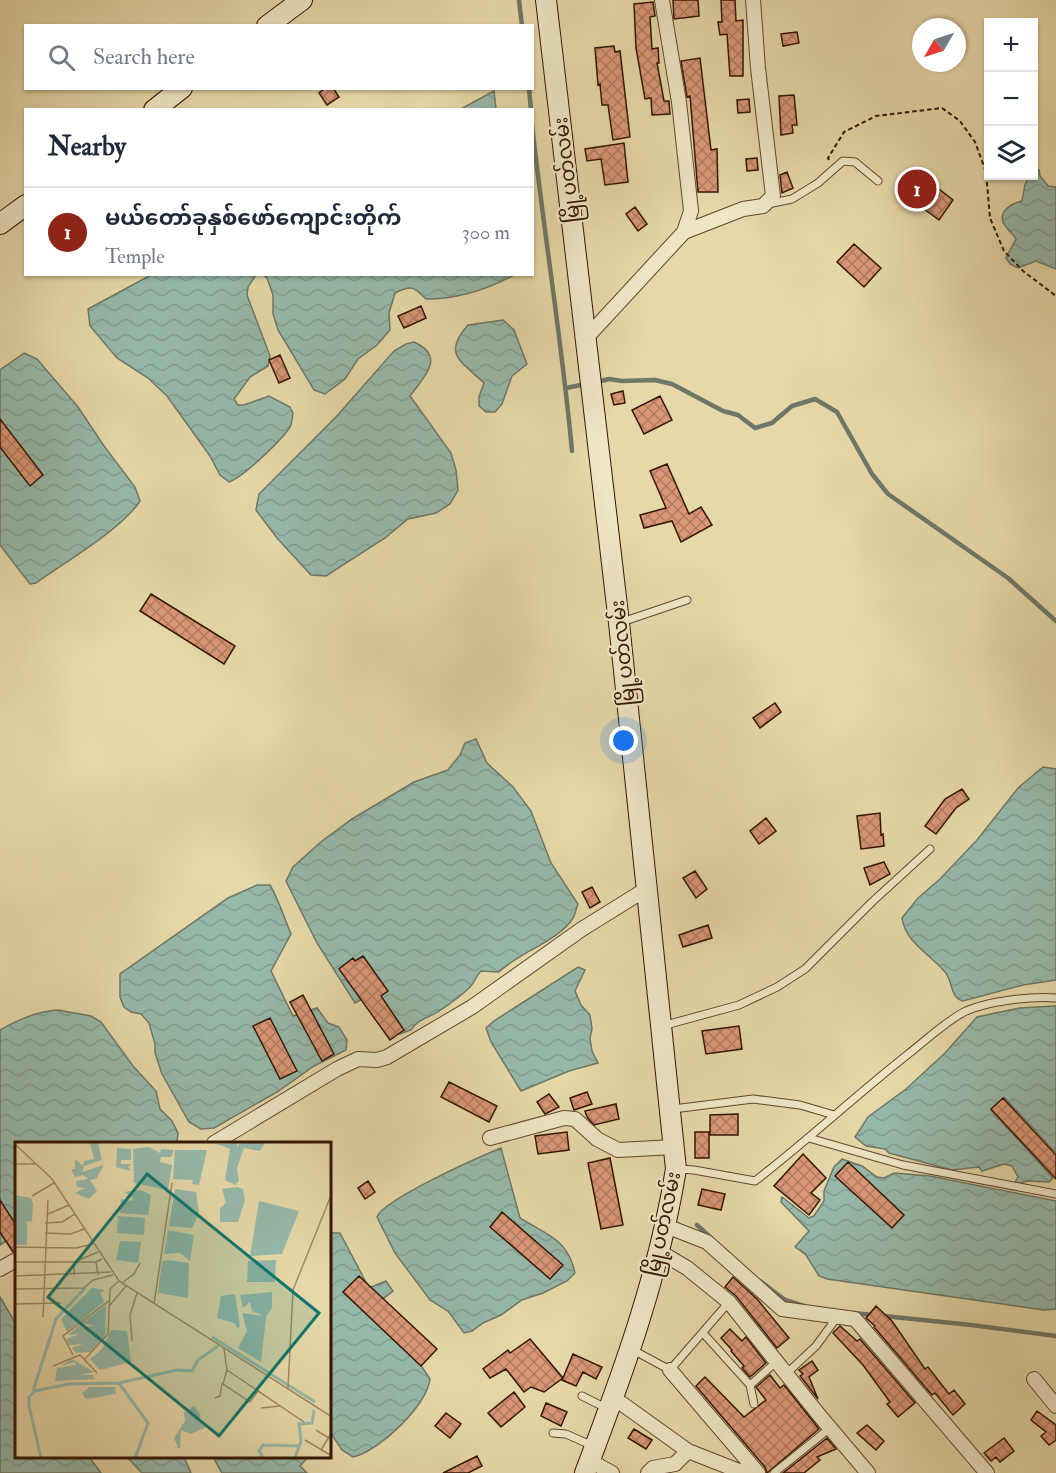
<!DOCTYPE html>
<html lang="en">
<head>
<meta charset="utf-8">
<style>
	:root { --surface:#fff; --page:#f6f6f7; --text:#1f2937; --muted:#747a83; --line:#e0e1e3; --accent:#8f2418 }
	body { margin:0; font-family:"IM FELL Double Pica","Noto Sans Myanmar",serif; background:var(--page); color:var(--text) }
	.controls { position:absolute; right:18px; top:18px; display:grid; overflow:hidden; border-radius:0px; box-shadow:0 2px 4px #0004 }
	.controls button { width:54px; height:54px; display:grid; place-items:center; padding:0; border:0; border-bottom:2px solid var(--line); background:var(--surface); color:var(--text); font:30px sans-serif }
	.compass { position:absolute; left:912px; top:18px; width:54px; height:54px; border-radius:50%; background:var(--surface); box-shadow:0 2px 4px #0004; rotate:231deg }
	.you { position:absolute; left:624px; top:741px; width:21px; height:21px; margin:-15px; border:4px solid #fff; border-radius:50%; background:#1a73e8; box-shadow:0 0 0 9px #1a73e833 }
	.badge { display:grid; place-items:center; width:39px; height:39px; border-radius:50%; background:var(--accent); color:#fff; font-size:20px; font-weight:700 }
	.pin { position:absolute; translate:-50% -50%; border:3px solid #fff; box-shadow:0 2px 6px #0006 }
	.list { margin:0; padding:0; list-style:none }
	h2 { display:flex; justify-content:space-between; align-items:center; height:78px; margin:0; padding:0 24px; font-size:26px }
	h2 small { font-size:20px; font-weight:400; color:var(--muted) }
	.list li { display:grid; grid-template-columns:39px 1fr auto; gap:18px; align-items:center; box-sizing:border-box; height:90px; padding:0 24px; border-top:2px solid var(--line) }
	.list b { display:block; font-size:22px; white-space:nowrap }
	.list p { margin:0; font-size:20px; white-space:nowrap; color:var(--muted) }
	.list em { font-size:20px; font-style:normal; color:var(--muted) }
	.icon { flex:none; width:33px; height:33px; fill:none; stroke:currentColor; stroke-width:2; stroke-linecap:round; stroke-linejoin:round }
	.map { position:relative; flex:none; width:1056px; height:1473px; overflow:hidden }
	.search { position:absolute; background:var(--surface); box-shadow:0 2px 4px #0004; left:24px; top:24px; width:510px; height:66px; display:flex; align-items:center; gap:15px; box-sizing:border-box; padding:0 21px; border-radius:0px; color:var(--muted); font-size:22px }
	.panel { position:absolute; background:var(--surface); box-shadow:0 2px 4px #0004; left:24px; top:108px; width:510px; height:168px; border-radius:0px }
	.map>svg:first-child { display:block }
	.water { fill:url(#water-waves); stroke:#6e7767; stroke-width:1.5 }
	.lines { fill:none; stroke-linecap:round; stroke-linejoin:round }
	.stream { stroke:#6e7767; stroke-width:4.5 }
	.building { fill:url(#building-cross-hatch); stroke:#331502; stroke-width:1.5 }
	.lane-casing { stroke:#60462c; stroke-width:9 }
	.street-casing { stroke:#60462c; stroke-width:16 }
	.secondary-casing { stroke:#331502; stroke-width:22 }
	.path { stroke:#331502; stroke-width:2; stroke-dasharray:4.5 3; stroke-linecap:butt }
	.lane { stroke:#efe6c6; stroke-width:7 }
	.street { stroke:#efe6c6; stroke-width:14 }
	.secondary { stroke:#efe6c6; stroke-width:20 }
	.labels { text-anchor:middle; dominant-baseline:central; stroke-width:4.5; stroke-linejoin:round; paint-order:stroke }
	.street-label { font-size:20px; fill:#331502; stroke:#efe6c6 }
	.inset-river { fill:none; stroke:#96b9aa; stroke-width:3 }
	.inset-road { fill:none; stroke:#9e8a66; stroke-width:1.5 }
	.view { fill:#0f766e; fill-opacity:0.15; stroke:#0f766e; stroke-width:3 }
	.inset-edge { fill:none; stroke:#331502; stroke-width:3 }
</style>
</head>
<body>
<div class="map">
<svg width="1056" height="1473" viewBox="0 0 1056 1473">
	<defs>
		<pattern id="water-waves" width="16" height="10" patternUnits="userSpaceOnUse" patternTransform="scale(1.5)"><rect width="16" height="10" fill="#96b9aa"/><path d="M0 5q4-4 8 0t8 0" fill="none" stroke="#829e91"/></pattern>
		<pattern id="building-cross-hatch" width="8" height="8" patternUnits="userSpaceOnUse" patternTransform="scale(1.5)"><rect width="8" height="8" fill="#d99777"/><path d="M0 0l8 8M0 8l8-8" fill="none" stroke="#b17a5f"/></pattern>
	</defs>
	<rect width="100%" height="100%" fill="#e6d8a8"/>
	<filter id="stains"><feTurbulence type="fractalNoise" baseFrequency=".00333" numOctaves="4"/><feColorMatrix values="0 0 0 0 .2 0 0 0 0 .09 0 0 0 0 .02 0 0 0 .5 -.17"/></filter>
	<radialGradient id="worn" r=".72"><stop offset=".6" stop-color="#630" stop-opacity="0"/><stop offset="1" stop-color="#630" stop-opacity=".3"/></radialGradient>
	<path class="water" d="M 494,91 L 496,109 L 461,109 Z
		M 1035,168 L 1039,170 L 1040,176 L 1048,186 L 1056,187 L 1056,269 L 1036,261 L 1018,268 L 1010,264 L 1006,258 L 1016,239 C 1013,233 1005,228 1003,222 C 999,210 1013,203 1022,201 L 1025,185 L 1029,176 L 1034,176 Z
		M 151,275 L 256,275 L 248,287 L 247,295 L 270,356 L 268,366 L 250,377 L 234,399 L 238,405 L 244,405 L 269,396 L 290,407 L 293,413 C 292,418 292,424 290,427 C 281,441 243,477 229,482 L 220,475 L 210,456 L 167,396 L 148,378 L 117,358 L 90,326 L 88,309 Z
		M 263,275 L 514,275 C 486,290 458,299 426,299 C 413,286 411,285 395,293 L 389,313 L 390,330 L 377,345 L 358,359 L 345,379 L 325,394 L 314,390 L 278,330 L 273,314 L 273,295 L 267,278 Z
		M 503,320 L 514,330 L 527,364 L 512,376 L 502,404 L 495,412 L 486,412 L 479,406 L 479,397 L 484,383 C 461,361 442,354 468,325 Z
		M 414,342 C 447,357 423,378 410,396 L 451,453 L 456,470 L 458,490 L 450,504 L 436,513 L 408,519 L 385,538 L 326,576 L 311,575 L 277,538 L 256,510 L 259,494 L 336,417 L 394,351 L 406,344 Z
		M 24,353 L 37,359 L 78,407 L 104,446 L 135,487 L 140,501 C 122,529 65,562 36,583 L 30,584 L 0,545 L 0,370 Z
		M 476,739 L 487,763 L 513,787 L 531,811 L 551,863 L 578,904 C 576,909 575,915 573,918 C 560,940 518,953 499,972 L 481,971 C 476,976 475,982 470,987 C 461,996 450,1004 439,1011 C 431,1017 416,1020 411,1030 L 400,1034 L 392,1029 L 372,994 L 355,1003 L 317,943 L 286,881 L 293,867 L 322,841 L 352,819 L 414,782 L 448,770 L 460,755 L 465,743 Z
		M 1043,767 L 1056,769 L 1056,980 L 1023,985 L 963,1001 C 950,998 953,981 945,972 C 930,954 905,942 902,918 L 918,898 L 940,879 L 977,840 L 1018,788 Z
		M 257,885 L 270,885 C 278,898 285,920 291,934 L 271,971 L 293,1016 L 317,1008 L 328,1023 L 339,1027 L 347,1040 L 346,1050 L 314,1066 L 277,1092 L 214,1128 L 201,1129 L 189,1122 L 162,1074 L 155,1053 L 155,1044 L 149,1023 L 141,1014 L 131,1012 L 124,1007 L 120,997 L 120,974 L 228,898 Z
		M 578,967 L 585,970 L 575,991 L 581,1005 L 590,1015 L 592,1029 L 590,1038 L 592,1051 L 598,1063 L 569,1071 L 521,1091 L 491,1042 L 486,1028 L 494,1021 Z
		M 1056,1006 L 1056,1153 L 1004,1097 L 991,1110 L 1053,1178 L 1049,1182 L 1029,1181 L 1014,1184 L 1018,1177 L 1012,1166 L 1004,1164 L 982,1171 L 979,1167 L 952,1170 L 889,1153 L 885,1149 L 866,1146 L 855,1137 L 868,1117 L 906,1089 L 945,1053 L 977,1017 L 1019,1008 Z
		M 58,1010 L 91,1016 L 101,1022 L 133,1066 L 156,1091 L 160,1109 L 172,1121 L 178,1133 L 177,1142 L 16,1143 L 16,1234 L 0,1245 L 0,1030 C 18,1020 37,1011 58,1010 Z
		M 501,1148 L 520,1218 C 547,1235 568,1239 575,1273 L 567,1281 L 543,1293 L 522,1300 L 501,1315 L 483,1323 L 472,1331 L 464,1333 L 448,1311 L 430,1300 L 395,1253 L 377,1217 C 384,1199 479,1157 501,1148 Z
		M 842,1159 L 862,1166 L 877,1177 L 884,1178 L 894,1173 L 930,1176 L 1056,1201 L 1056,1309 L 1044,1310 L 827,1279 L 819,1276 L 806,1255 L 795,1247 L 809,1231 L 781,1202 L 782,1197 L 809,1218 L 814,1216 L 824,1201 L 824,1191 L 834,1167 Z
		M 332,1233 L 340,1233 L 369,1288 L 386,1281 L 393,1291 L 379,1302 L 430,1379 C 427,1406 379,1451 353,1457 L 342,1450 L 330,1432 L 330,1234 Z
		M 0,1297 L 16,1324 L 16,1456 L 89,1457 L 101,1473 L 0,1473 Z
		M 127,1457 L 184,1457 L 191,1473 L 142,1473 Z
		M 213,1457 L 308,1457 L 300,1466 L 307,1473 L 222,1473 Z"/>
	<g class="lines">
		<path class="stream" d="M 519,0 L 522,26
			M 529,88 L 531,110
			M 532,125 C 544,234 562,342 572,451
			M 597,382 L 609,379 L 622,381 L 655,380 L 672,384 L 723,411 L 738,415 L 755,428 L 772,423 L 792,406 L 815,399 L 837,412 L 872,474 L 888,494 L 1008,578 L 1056,621
			M 566,388 L 586,384
			M 697,1225 L 711,1238
			M 760,1281 L 785,1300 L 804,1306
			M 854,1313 L 873,1315
			M 884,1316 L 971,1325 L 1056,1336"/>
	</g>
	<path class="building" d="M 673,0 L 698,0 L 699,16 L 674,19 Z
		M 721,0 L 735,0 L 736,21 L 743,20 L 743,76 L 730,76 L 727,34 L 720,35 L 718,22 L 722,22 Z
		M 653,2 L 655,16 L 650,17 L 652,49 L 658,48 L 659,63 L 657,63 L 664,101 L 669,101 L 670,114 L 652,115 L 651,98 L 645,99 L 636,48 L 634,4 Z
		M 797,32 L 799,43 L 783,46 L 781,34 Z
		M 614,46 L 615,52 L 620,51 L 630,137 L 613,140 L 608,105 L 602,105 L 600,84 L 598,85 L 595,48 Z
		M 700,58 L 711,150 L 717,149 L 718,192 L 698,192 L 690,96 L 687,97 L 681,61 Z
		M 325,88 L 333,88 L 339,97 L 327,105 L 319,93 Z
		M 794,95 L 797,125 L 792,125 L 793,133 L 781,135 L 779,96 Z
		M 749,99 L 750,112 L 738,113 L 737,100 Z
		M 624,143 L 628,182 L 605,185 L 601,159 L 587,161 L 585,149 Z
		M 757,158 L 758,170 L 747,171 L 746,159 Z
		M 787,172 L 793,188 L 782,193 L 780,175 Z
		M 931,183 L 953,200 L 939,220 L 916,203 Z
		M 635,207 L 647,224 L 638,231 L 626,214 Z
		M 854,244 L 881,268 L 864,287 L 837,262 Z
		M 421,306 L 426,318 L 404,328 L 398,316 Z
		M 280,355 L 290,378 L 279,383 L 269,360 Z
		M 623,391 L 625,403 L 614,405 L 611,394 Z
		M 660,396 L 672,420 L 644,434 L 632,410 Z
		M 0,419 L 43,475 L 30,486 L 0,447 Z
		M 667,464 L 689,514 L 701,507 L 712,525 L 681,542 L 672,521 L 644,528 L 640,515 L 666,508 L 650,471 Z
		M 151,594 L 235,646 L 224,664 L 140,611 Z
		M 775,703 L 781,712 L 760,728 L 753,718 Z
		M 962,789 L 969,799 L 956,808 L 936,834 L 925,826 L 945,799 Z
		M 880,813 L 881,835 L 883,834 L 884,846 L 861,849 L 857,816 Z
		M 766,818 L 776,831 L 759,844 L 750,831 Z
		M 884,862 L 890,874 L 870,885 L 864,868 Z
		M 695,871 L 707,889 L 696,898 L 683,878 Z
		M 592,887 L 600,902 L 590,908 L 582,892 Z
		M 708,925 L 712,938 L 683,947 L 679,935 Z
		M 363,956 L 388,991 L 381,996 L 404,1030 L 390,1040 L 339,969 L 353,958 L 355,961 Z
		M 303,995 L 334,1054 L 322,1061 L 290,1002 Z
		M 270,1018 L 297,1071 L 280,1079 L 253,1026 Z
		M 739,1026 L 742,1049 L 706,1054 L 702,1031 Z
		M 449,1082 L 497,1106 L 489,1122 L 441,1097 Z
		M 587,1092 L 592,1104 L 574,1110 L 570,1098 Z
		M 549,1094 L 559,1107 L 545,1114 L 537,1102 Z
		M 1003,1098 L 1056,1155 L 1056,1179 L 991,1109 Z
		M 616,1104 L 619,1119 L 594,1125 L 587,1117 L 585,1111 Z
		M 738,1114 L 738,1135 L 710,1135 L 710,1115 Z
		M 567,1132 L 569,1150 L 538,1154 L 535,1136 Z
		M 695,1132 L 709,1132 L 709,1158 L 695,1158 Z
		M 803,1154 L 826,1178 L 811,1193 L 820,1200 L 809,1215 L 774,1186 Z
		M 610,1158 L 623,1225 L 601,1229 L 588,1163 Z
		M 848,1162 L 904,1215 L 892,1228 L 835,1176 Z
		M 368,1181 L 375,1192 L 365,1199 L 358,1188 Z
		M 702,1189 L 725,1194 L 721,1210 L 698,1205 Z
		M 0,1200 L 16,1225 L 16,1251 L 13,1252 L 0,1232 Z
		M 502,1212 L 563,1265 L 550,1279 L 490,1227 Z
		M 359,1276 L 437,1349 L 421,1366 L 343,1292 Z
		M 733,1277 L 757,1299 L 789,1338 L 777,1348 L 736,1296 L 725,1287 Z
		M 876,1306 L 892,1321 L 925,1369 L 928,1367 L 949,1394 L 954,1390 L 965,1404 L 953,1415 L 935,1393 L 932,1395 L 874,1327 L 875,1326 L 866,1318 Z
		M 840,1326 L 857,1341 L 860,1339 L 915,1403 L 898,1417 L 887,1404 L 890,1402 L 863,1365 L 833,1333 Z
		M 730,1329 L 742,1341 L 746,1337 L 766,1363 L 750,1377 L 742,1368 L 744,1366 L 731,1351 L 732,1350 L 721,1338 Z
		M 530,1339 L 563,1378 L 573,1354 L 602,1367 L 596,1379 L 583,1372 L 576,1386 L 562,1380 L 563,1378 L 544,1392 L 531,1387 L 524,1392 L 506,1369 L 490,1378 L 483,1369 L 508,1350 L 510,1353 Z
		M 812,1361 L 818,1370 L 809,1377 L 818,1399 L 800,1376 L 803,1374 L 799,1370 Z
		M 770,1375 L 780,1388 L 784,1385 L 819,1429 L 767,1473 L 765,1467 L 696,1386 L 705,1377 L 744,1417 L 766,1400 L 756,1387 Z
		M 514,1392 L 525,1407 L 501,1427 L 488,1413 Z
		M 546,1403 L 567,1412 L 561,1426 L 541,1416 Z
		M 1037,1411 L 1056,1425 L 1056,1440 L 1049,1445 L 1041,1436 L 1046,1432 L 1031,1420 Z
		M 446,1413 L 461,1424 L 450,1438 L 435,1426 Z
		M 867,1425 L 884,1441 L 876,1450 L 857,1433 Z
		M 634,1429 L 652,1440 L 646,1449 L 628,1438 Z
		M 827,1438 L 836,1449 L 817,1457 L 820,1460 L 804,1473 L 783,1473 Z
		M 1004,1438 L 1014,1451 L 1000,1462 L 996,1457 L 991,1461 L 984,1453 Z
		M 477,1456 L 482,1466 L 468,1473 L 443,1473 Z"/>
	<g class="lines">
		<g class="lane-casing">
			<path id="lane" d="M 768,204 L 792,199 L 818,183 L 843,161 L 855,162 L 878,181
				M 622,622 L 687,600
				M 662,1026 L 739,1005 L 777,987 L 805,969 L 872,902 L 930,849
				M 673,1109 L 753,1099 L 800,1105 L 834,1115
				M 809,1138 L 903,1165 L 1056,1194
				M 678,1169 L 694,1170 L 755,1181 C 807,1141 855,1096 907,1055 C 924,1042 947,1020 966,1011 C 989,1001 1031,996 1056,998
				M 703,1333 L 750,1385
				M 633,1350 L 670,1370 L 729,1302
				M 786,1374 L 816,1346 L 838,1316
				M 582,1396 L 608,1409
				M 754,1404 L 750,1385 L 776,1362
				M 553,1433 L 566,1434 L 593,1446
				M 774,1473 L 830,1428"/>
		</g>
		<g class="street-casing">
			<path id="street" d="M 662,0 L 679,102 L 691,211 L 684,232
				M 587,337 L 684,232 L 743,209 L 763,206 L 773,196 L 758,68 L 753,0
				M 490,1138 L 564,1118 L 575,1119 L 597,1139 L 618,1150 L 674,1147
				M 214,1143 L 337,1069 L 358,1059 L 377,1060 L 387,1057 L 472,1007 L 582,929 L 648,888
				M 666,1226 L 707,1242 L 782,1309 L 855,1319 L 987,1473
				M 660,1252 L 687,1268 L 729,1302 L 819,1415 L 868,1473
				M 0,1269 L 16,1260
				M 670,1370 L 758,1473
				M 1034,1379 L 1056,1406
				M 614,1398 L 688,1451 L 744,1473
				M 590,1461 L 612,1473
				M 648,1473 L 653,1468 L 675,1464 L 688,1451"/>
		</g>
		<g class="secondary-casing">
			<path id="secondary" d="M 546,0 L 619,623 L 676,1169 C 659,1275 623,1373 585,1473
				M 267,26 L 302,0
				M 154,110 L 182,88
				M 0,224 L 26,205"/>
		</g>
		<path class="path" d="M 829,160 L 828,158 L 844,132 L 876,116 L 942,108 L 960,121 L 975,142 L 986,172 L 990,218 L 1004,251 L 1023,271 L 1056,296"/>
		<use href="#lane" class="lane"/>
		<use href="#street" class="street"/>
		<use href="#secondary" class="secondary"/>
	</g>
	<g class="labels">
		<g class="street-label">
			<text transform="translate(567 170) rotate(-97)">မြို့ပတ်လမ်း</text>
			<text transform="translate(623 653) rotate(-96)">မြို့ပတ်လမ်း</text>
			<text transform="translate(663 1224) rotate(-78)">မြို့ပတ်လမ်း</text>
		</g>
	</g>
	<g transform="translate(15 1142)">
		<rect width="316" height="316" fill="#e6d8a8"/>
		<path d="M 75,1 L 83,1 L 87,18 L 69,24 L 67,30 L 89,23 L 81,37 L 75,38 L 82,49 L 74,57 L 60,51 L 70,46 L 62,45 L 61,39 L 73,37 L 68,33 L 60,35 L 56,27 L 60,27 L 60,17 L 68,24 L 69,19 L 79,17 ZM 222,1 L 222,6 L 224,1 L 250,1 L 245,9 L 229,6 L 222,26 L 224,39 L 220,43 L 210,38 L 215,7 L 202,2 ZM 134,5 L 145,11 L 146,7 L 159,8 L 156,15 L 146,15 L 145,20 L 157,23 L 153,48 L 119,41 L 118,7 ZM 102,6 L 116,7 L 116,18 L 106,18 L 106,22 L 116,22 L 113,25 L 116,29 L 101,25 ZM 160,8 L 192,8 L 184,43 L 177,42 L 178,38 L 158,37 ZM 222,45 L 228,47 L 230,58 L 223,80 L 205,80 L 205,66 L 211,61 L 207,47 ZM 160,47 L 181,50 L 184,71 L 177,86 L 154,84 ZM 125,48 L 136,53 L 133,73 L 105,71 L 106,57 L 117,59 L 118,56 L 109,50 ZM 0,53 L 16,56 L 18,61 L 17,79 L 12,80 L 12,103 L 0,103 ZM 244,59 L 284,69 L 267,112 L 235,114 ZM 103,74 L 130,76 L 129,93 L 102,91 ZM 153,88 L 179,93 L 175,119 L 165,111 L 149,112 ZM 105,99 L 126,100 L 123,121 L 101,118 ZM 153,118 L 174,121 L 173,156 L 143,151 L 147,119 ZM 233,119 L 261,118 L 260,140 L 232,140 ZM 77,146 L 90,148 L 85,151 L 89,160 L 52,190 L 46,177 ZM 257,150 L 257,166 L 251,175 L 246,220 L 223,206 L 232,189 L 227,171 L 248,174 L 237,169 L 235,160 L 228,166 L 225,153 ZM 220,152 L 225,184 L 223,187 L 219,181 L 202,176 L 206,154 ZM 91,163 L 90,194 L 75,210 L 61,211 L 57,206 L 68,202 L 54,203 L 51,197 L 65,192 L 53,193 L 66,182 L 67,185 L 81,184 L 67,181 ZM 96,188 L 112,189 L 116,220 L 85,228 L 75,217 L 87,207 ZM 57,217 L 79,230 L 64,233 L 78,233 L 79,237 L 40,239 L 42,226 L 61,223 L 60,220 L 46,224 ZM 74,245 L 100,245 L 101,252 L 71,257 L 67,251 ZM 179,264 L 186,274 L 183,277 L 191,285 L 176,292 L 166,288 L 165,306 L 159,306 L 163,305 L 159,296 L 170,279 L 169,271 Z" fill="#96b9aa"/>
		<path class="inset-river" d="M 197,195 L 300,260M 104,241 L 133,281 L 120,316M 18,249 L 41,177 L 70,146M 26,316 L 14,264 L 14,255 L 20,249 L 54,242 L 104,241 L 162,228 L 177,229 L 183,218 L 203,204M 248,316 L 244,309 L 248,303 L 285,304M 280,316 L 286,299 L 284,282 L 297,281 L 299,268"/>
		<path class="inset-road" d="M 0,2 L 37,37 L 104,139 L 317,275M 0,22 L 20,22M 17,54 L 39,41M 33,72 L 54,63M 30,81 L 47,80 L 60,72M 30,91 L 56,92 L 69,87M 0,105 L 61,106 L 78,102M 0,120 L 59,120 L 83,110M 59,133 L 59,120 L 81,120M 83,133 L 81,120 L 87,117M 0,134 L 96,130M 107,141 L 119,132 L 125,121M 0,147 L 69,146 L 78,138 L 98,133M 0,162 L 46,161M 139,162 L 157,41M 95,163 L 111,144M 28,175 L 33,58M 117,199 L 115,173 L 122,151M 209,207 L 212,228 L 208,242 L 235,260 L 243,249M 58,213 L 48,194 L 95,158M 70,217 L 93,192 L 95,147 L 104,139M 38,224 L 65,213 L 82,231M 212,228 L 289,280M 273,246 L 278,148 L 317,51M 200,256 L 205,254 L 207,241M 246,266 L 265,264M 301,288 L 317,298M 290,298 L 317,314M 306,308 L 317,290"/>
		<path class="view" d="M 132,32 L 304,171 L 204,294 L 33,155 Z"/>
		<rect width="316" height="316" class="inset-edge"/>
	</g>
	<rect width="100%" height="100%" filter="url(#stains)"/>
	<rect width="100%" height="100%" fill="url(#worn)"/>
</svg>
<div class="controls">
<button>+</button>
<button>−</button>
<button><svg class="icon" aria-label="layers" viewBox="0 0 24 24"><path d="M12 4l9 5-9 5-9-5zM3 14l9 5 9-5"/></svg></button>
</div>
<svg class="compass" viewBox="-18 -18 36 36"><path d="M0-13l5 13h-10z" fill="#e53935"/><path d="M0 13l5-13h-10z" fill="#747a83"/></svg>
<div class="you"></div>
<div class="pin badge" style="left:917px;top:189px">1</div>
<div class="search"><svg class="icon" aria-label="search" viewBox="0 0 24 24"><circle cx="10" cy="10" r="6"/><path d="M15 15l6 6"/></svg>Search here</div>
<section class="panel">
<h2>Nearby<small></small></h2>
<ul class="list">
<li><span class="badge">1</span><div><b>မယ်တော်ခုနှစ်ဖော်ကျောင်းတိုက်</b><p>Temple</p></div><em>300 m</em></li>
</ul>
</section>
</div>
</body>
</html>
